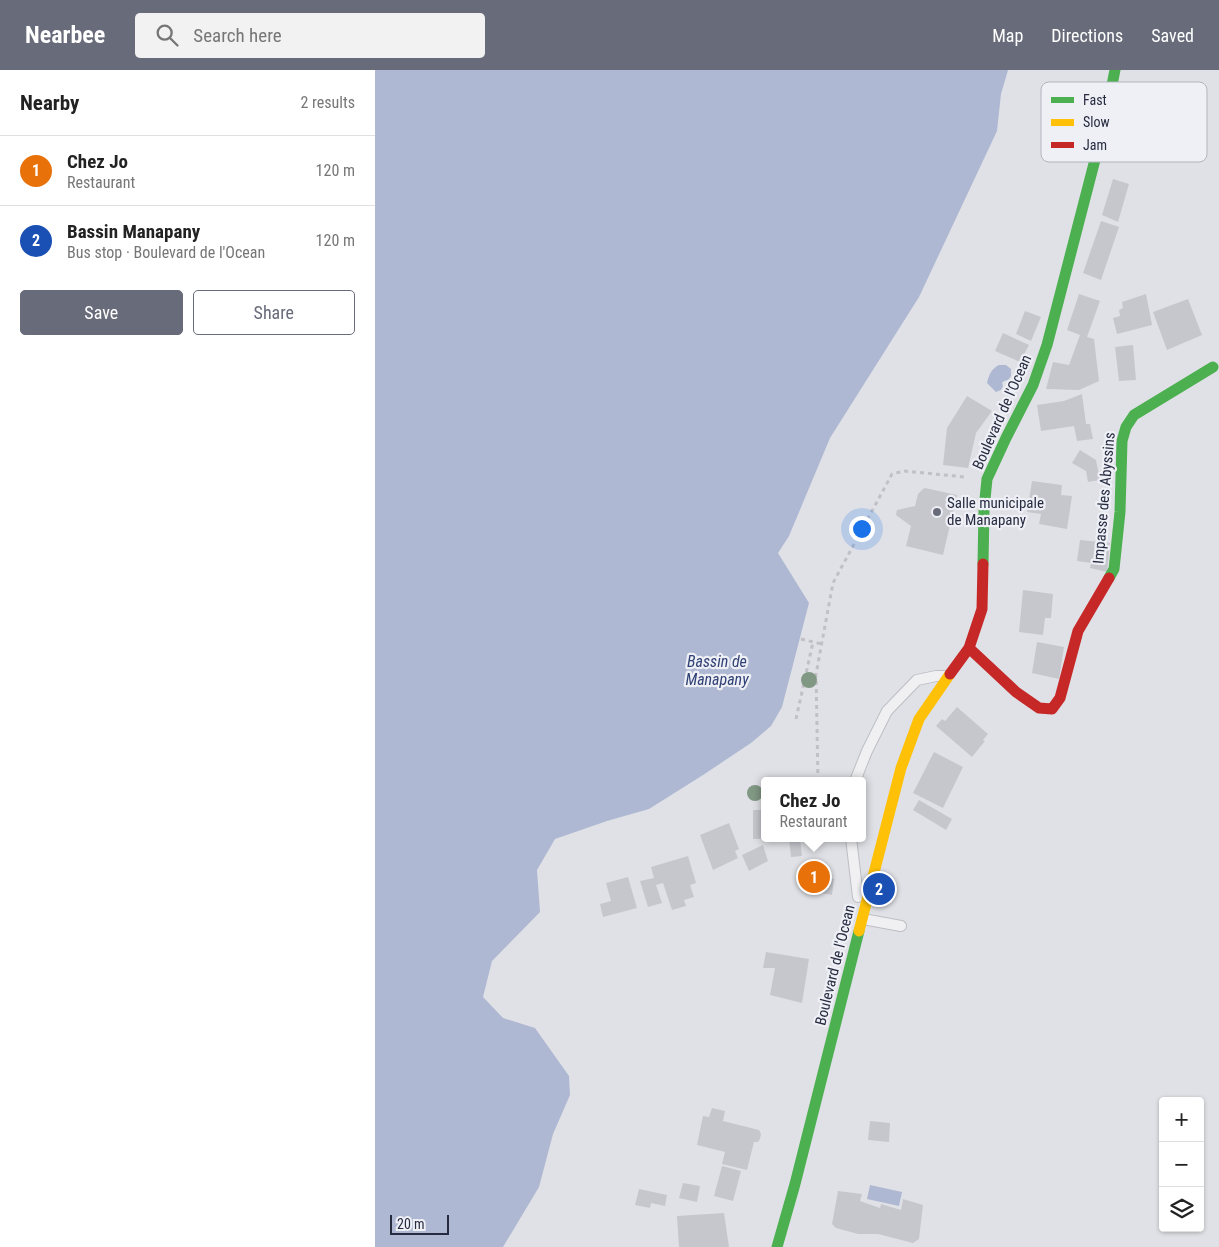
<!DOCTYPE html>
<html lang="en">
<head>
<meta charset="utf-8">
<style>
	:root { --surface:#fff; --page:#f2f2f2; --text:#222; --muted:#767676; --line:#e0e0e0; --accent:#686b7a }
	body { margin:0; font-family:"Roboto Condensed",sans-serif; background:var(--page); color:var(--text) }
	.controls { position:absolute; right:15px; bottom:15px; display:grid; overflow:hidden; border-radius:5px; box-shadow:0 1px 4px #0004 }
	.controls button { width:45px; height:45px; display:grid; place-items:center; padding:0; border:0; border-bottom:1px solid var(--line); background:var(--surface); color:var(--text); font:25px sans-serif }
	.scale { position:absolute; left:15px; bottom:12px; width:59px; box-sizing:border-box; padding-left:5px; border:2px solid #272b40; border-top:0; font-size:14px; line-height:18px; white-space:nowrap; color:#272b40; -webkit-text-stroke:4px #eef0f6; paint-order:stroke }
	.you { position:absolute; left:486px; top:458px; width:18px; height:18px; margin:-12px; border:4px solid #fff; border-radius:50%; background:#1a73e8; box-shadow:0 0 0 8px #1a73e833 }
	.badge { display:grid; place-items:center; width:32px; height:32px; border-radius:50%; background:var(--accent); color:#fff; font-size:16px; font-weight:700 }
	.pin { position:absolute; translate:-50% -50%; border:2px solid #fff; box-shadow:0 1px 5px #0006 }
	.popup { position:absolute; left:386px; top:707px; width:105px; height:65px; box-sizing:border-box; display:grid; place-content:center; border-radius:5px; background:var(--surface); filter:drop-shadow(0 1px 4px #0005); font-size:16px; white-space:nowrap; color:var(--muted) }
	.popup b { font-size:19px; color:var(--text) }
	.popup::after { content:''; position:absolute; left:50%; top:100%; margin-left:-10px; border:10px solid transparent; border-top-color:var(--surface) }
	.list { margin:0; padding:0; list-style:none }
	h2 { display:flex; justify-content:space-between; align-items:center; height:65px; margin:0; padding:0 20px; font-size:21px }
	h2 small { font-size:16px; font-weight:400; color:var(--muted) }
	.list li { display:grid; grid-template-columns:32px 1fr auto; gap:15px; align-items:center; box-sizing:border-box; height:70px; padding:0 20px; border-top:1px solid var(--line) }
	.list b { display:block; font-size:19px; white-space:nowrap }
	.list p { margin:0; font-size:16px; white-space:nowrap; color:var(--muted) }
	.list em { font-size:16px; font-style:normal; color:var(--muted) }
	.actions { display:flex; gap:10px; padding:15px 20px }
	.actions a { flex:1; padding:11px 0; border:1px solid var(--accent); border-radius:5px; text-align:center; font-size:18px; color:var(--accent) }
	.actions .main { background:var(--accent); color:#fff }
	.icon { flex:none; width:28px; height:28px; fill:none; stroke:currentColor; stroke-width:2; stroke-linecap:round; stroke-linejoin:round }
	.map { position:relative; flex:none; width:844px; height:1177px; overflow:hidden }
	header { display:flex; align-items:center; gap:30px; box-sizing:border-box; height:70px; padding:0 25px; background:var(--accent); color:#fff }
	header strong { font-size:24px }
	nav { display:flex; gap:28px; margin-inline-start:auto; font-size:18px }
	.search { width:350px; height:45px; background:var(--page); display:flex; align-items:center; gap:12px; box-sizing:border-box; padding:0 18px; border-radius:5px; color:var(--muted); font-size:19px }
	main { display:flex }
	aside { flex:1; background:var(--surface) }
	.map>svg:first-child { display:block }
	.water { fill:#aeb8d2 }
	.building { fill:#c6c7cd }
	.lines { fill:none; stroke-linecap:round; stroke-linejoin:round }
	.lane-casing { stroke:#bebfc4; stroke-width:12 }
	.path { stroke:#c0c0c6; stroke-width:3; stroke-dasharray:4 4; stroke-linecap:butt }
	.lane { stroke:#f0f0f3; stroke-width:10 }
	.fast { stroke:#4caf50; stroke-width:11 }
	.slow { stroke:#ffc107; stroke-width:11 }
	.jam { stroke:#c62828; stroke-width:11 }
	.tree { fill:#819884 }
	.poi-dot { fill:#686b7a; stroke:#eef0f6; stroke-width:2 }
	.labels { text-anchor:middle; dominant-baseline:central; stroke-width:4.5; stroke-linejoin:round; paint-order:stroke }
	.street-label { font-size:15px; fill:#272b40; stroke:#eef0f6 }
	.poi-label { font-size:15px; fill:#272b40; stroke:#eef0f6; text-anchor:start }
	.water-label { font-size:16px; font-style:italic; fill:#304175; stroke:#eef0f6 }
	.key { fill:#eef0f6; stroke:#b2b5bf; stroke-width:1 }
	.key-label { font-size:14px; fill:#272b40 }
</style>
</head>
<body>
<header>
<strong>Nearbee</strong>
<div class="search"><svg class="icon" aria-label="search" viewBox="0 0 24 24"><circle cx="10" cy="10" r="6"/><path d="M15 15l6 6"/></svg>Search here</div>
<nav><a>Map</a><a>Directions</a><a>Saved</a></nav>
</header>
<main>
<aside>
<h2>Nearby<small>2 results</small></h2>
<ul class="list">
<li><span class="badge" style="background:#e8710a">1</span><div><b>Chez Jo</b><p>Restaurant</p></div><em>120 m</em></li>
<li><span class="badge" style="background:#1a4fb4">2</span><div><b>Bassin Manapany</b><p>Bus stop · Boulevard de l'Ocean</p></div><em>120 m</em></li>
</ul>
<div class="actions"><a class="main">Save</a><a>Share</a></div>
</aside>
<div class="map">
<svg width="844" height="1177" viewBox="0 0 844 1177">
	<rect width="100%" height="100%" fill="#e0e1e6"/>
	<path class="water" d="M 0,0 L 633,0 L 626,24 L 622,61 L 544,227 L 455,368 L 414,466 L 403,483 L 434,533 L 407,637 L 396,656 L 376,673 L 328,705 L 274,739 L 232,751 L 180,769 L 162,800 L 165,842 L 117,891 L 108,927 L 128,948 L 160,958 L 194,1006 L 195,1025 L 178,1064 L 164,1117 L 128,1177 L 0,1177 Z
		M 624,295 L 631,295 L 636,299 L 636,306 L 633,310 L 629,311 L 627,313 L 628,316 L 626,320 L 621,322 L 612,313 C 614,305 616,299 624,295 Z
		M 495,1115 L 527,1122 L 524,1136 L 492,1129 Z"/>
	<path class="building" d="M 738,109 L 754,114 L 743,152 L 727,145 Z
		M 726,151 L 744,157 L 726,210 L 708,203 Z
		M 704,224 L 725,231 L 712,267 L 719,269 L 724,311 L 704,320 L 671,319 L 678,292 L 694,295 L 705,265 L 692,260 Z
		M 771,224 L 777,255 L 742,264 L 738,248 L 745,246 L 744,240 L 748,238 L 747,232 Z
		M 813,229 L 827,265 L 792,280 L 778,242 Z
		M 650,241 L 666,247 L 656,271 L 641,264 Z
		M 628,263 L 654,275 L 645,292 L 620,281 Z
		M 758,275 L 761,310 L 744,311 L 740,277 Z
		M 707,324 L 711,354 L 715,354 L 718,369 L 702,371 L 699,356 L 666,361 L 662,335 L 689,331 Z
		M 592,326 L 617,341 L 601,363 L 593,398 L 568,395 L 572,358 Z
		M 705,380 L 721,390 L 725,410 L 713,412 L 711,401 L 697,393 Z
		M 657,411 L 687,415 L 686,425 L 697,426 L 692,459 L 664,454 L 666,444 L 652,442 Z
		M 550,418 L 582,425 L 568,485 L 531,476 L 536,456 L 521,445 L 522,440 L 540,436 L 543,424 L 548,419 Z
		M 705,470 L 735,473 L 732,502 L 715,498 L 716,493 L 702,491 Z
		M 648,520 L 678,524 L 676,548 L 670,548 L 668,565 L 644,562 Z
		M 662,572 L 689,577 L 684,609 L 657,603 Z
		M 582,637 L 613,664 L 608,670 L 610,671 L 597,687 L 561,656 L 567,649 L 570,651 Z
		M 559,682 L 588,697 L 568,738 L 538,723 Z
		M 544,730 L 577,749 L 571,760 L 538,740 Z
		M 378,740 L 390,740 L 390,769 L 378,769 Z
		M 354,753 L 364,779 L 360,781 L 363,788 L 338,800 L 325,765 Z
		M 414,768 L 425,768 L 427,786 L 416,787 Z
		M 388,775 L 393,791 L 374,801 L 367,785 Z
		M 313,786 L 321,813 L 315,815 L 319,827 L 309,830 L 311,836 L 297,840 L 288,813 L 281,815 L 287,833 L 273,837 L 265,811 L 279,808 L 276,797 Z
		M 436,791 L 451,793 L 449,807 L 459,809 L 457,825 L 431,820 Z
		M 253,807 L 262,838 L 228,847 L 225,834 L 236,831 L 231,813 Z
		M 391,882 L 434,889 L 427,933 L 395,925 L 400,898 L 388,898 Z
		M 337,1038 L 350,1041 L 348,1051 L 384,1060 L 386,1064 L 385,1069 L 383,1072 L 379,1072 L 372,1100 L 347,1094 L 350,1082 L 322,1075 L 328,1046 L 334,1047 Z
		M 495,1051 L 515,1053 L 514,1072 L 493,1070 Z
		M 347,1096 L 366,1101 L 358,1131 L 339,1126 Z
		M 308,1113 L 325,1116 L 322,1132 L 304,1128 Z
		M 264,1119 L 292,1125 L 290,1136 L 276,1133 L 275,1138 L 260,1135 Z
		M 463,1121 L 487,1124 L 485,1131 L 505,1138 L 506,1134 L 526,1140 L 528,1129 L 548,1135 L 544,1169 L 538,1173 L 503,1164 L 483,1164 L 461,1158 L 457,1154 Z
		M 349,1143 L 354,1177 L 304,1177 L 302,1146 Z"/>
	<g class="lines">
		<g class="lane-casing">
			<path id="lane" d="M 480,711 L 492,681 L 512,641 L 542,610 L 561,606 L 569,606
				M 476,768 L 483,827
				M 488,849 L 526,856"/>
		</g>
		<path class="path" d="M 426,569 L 447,574
			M 421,649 L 438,572
			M 443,711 L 441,604 L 458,513 L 517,404 L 529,401 L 590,407"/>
		<use href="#lane" class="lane"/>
		<path class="fast" d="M 608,494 L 609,439 L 612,409 L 631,368 L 658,315 L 672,275 L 729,55 L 740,0
			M 734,508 L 739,499 L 745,442 L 747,371 L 751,357 L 759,345 L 838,297
			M 402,1177 L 420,1114 L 484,861"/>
		<path class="slow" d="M 484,861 L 526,698 L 544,649 L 575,604"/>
		<path class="jam" d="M 594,578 L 641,622 L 664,638 L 677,639 L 685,628 L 703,561 L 734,508
			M 575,604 L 594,578 L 607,539 L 608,494"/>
	</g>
	<g class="tree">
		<circle cx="434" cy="610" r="8"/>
		<circle cx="380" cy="723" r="8"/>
	</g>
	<circle class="poi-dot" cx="562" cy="442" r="5"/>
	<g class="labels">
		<g class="street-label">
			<text transform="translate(627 342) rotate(-66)">Boulevard de l'Ocean</text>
			<text transform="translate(729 428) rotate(-85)">Impasse des Abyssins</text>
			<text transform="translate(460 895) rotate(-76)">Boulevard de l'Ocean</text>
		</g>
		<g class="poi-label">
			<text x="572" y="433">Salle municipale<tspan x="572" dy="17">de Manapany</tspan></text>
		</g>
		<g class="water-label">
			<text x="342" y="591">Bassin de<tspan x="342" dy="18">Manapany</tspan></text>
		</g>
	</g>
	<rect x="666" y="12" width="166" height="80" rx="8" class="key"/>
	<rect x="676" y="27" width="23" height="6" fill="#4caf50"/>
	<rect x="676" y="49" width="23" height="7" fill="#ffc107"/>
	<rect x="676" y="72" width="23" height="6" fill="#c62828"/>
	<g class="key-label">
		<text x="708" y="35">Fast</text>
		<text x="708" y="57">Slow</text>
		<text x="708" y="80">Jam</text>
	</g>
</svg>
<div class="controls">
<button>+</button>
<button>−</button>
<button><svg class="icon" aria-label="layers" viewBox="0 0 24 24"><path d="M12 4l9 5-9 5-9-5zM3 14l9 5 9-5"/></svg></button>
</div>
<div class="scale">20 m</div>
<div class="you"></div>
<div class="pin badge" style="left:439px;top:807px;background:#e8710a">1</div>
<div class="popup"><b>Chez Jo</b>Restaurant</div>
<div class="pin badge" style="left:504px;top:819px;background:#1a4fb4">2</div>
</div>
</main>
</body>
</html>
